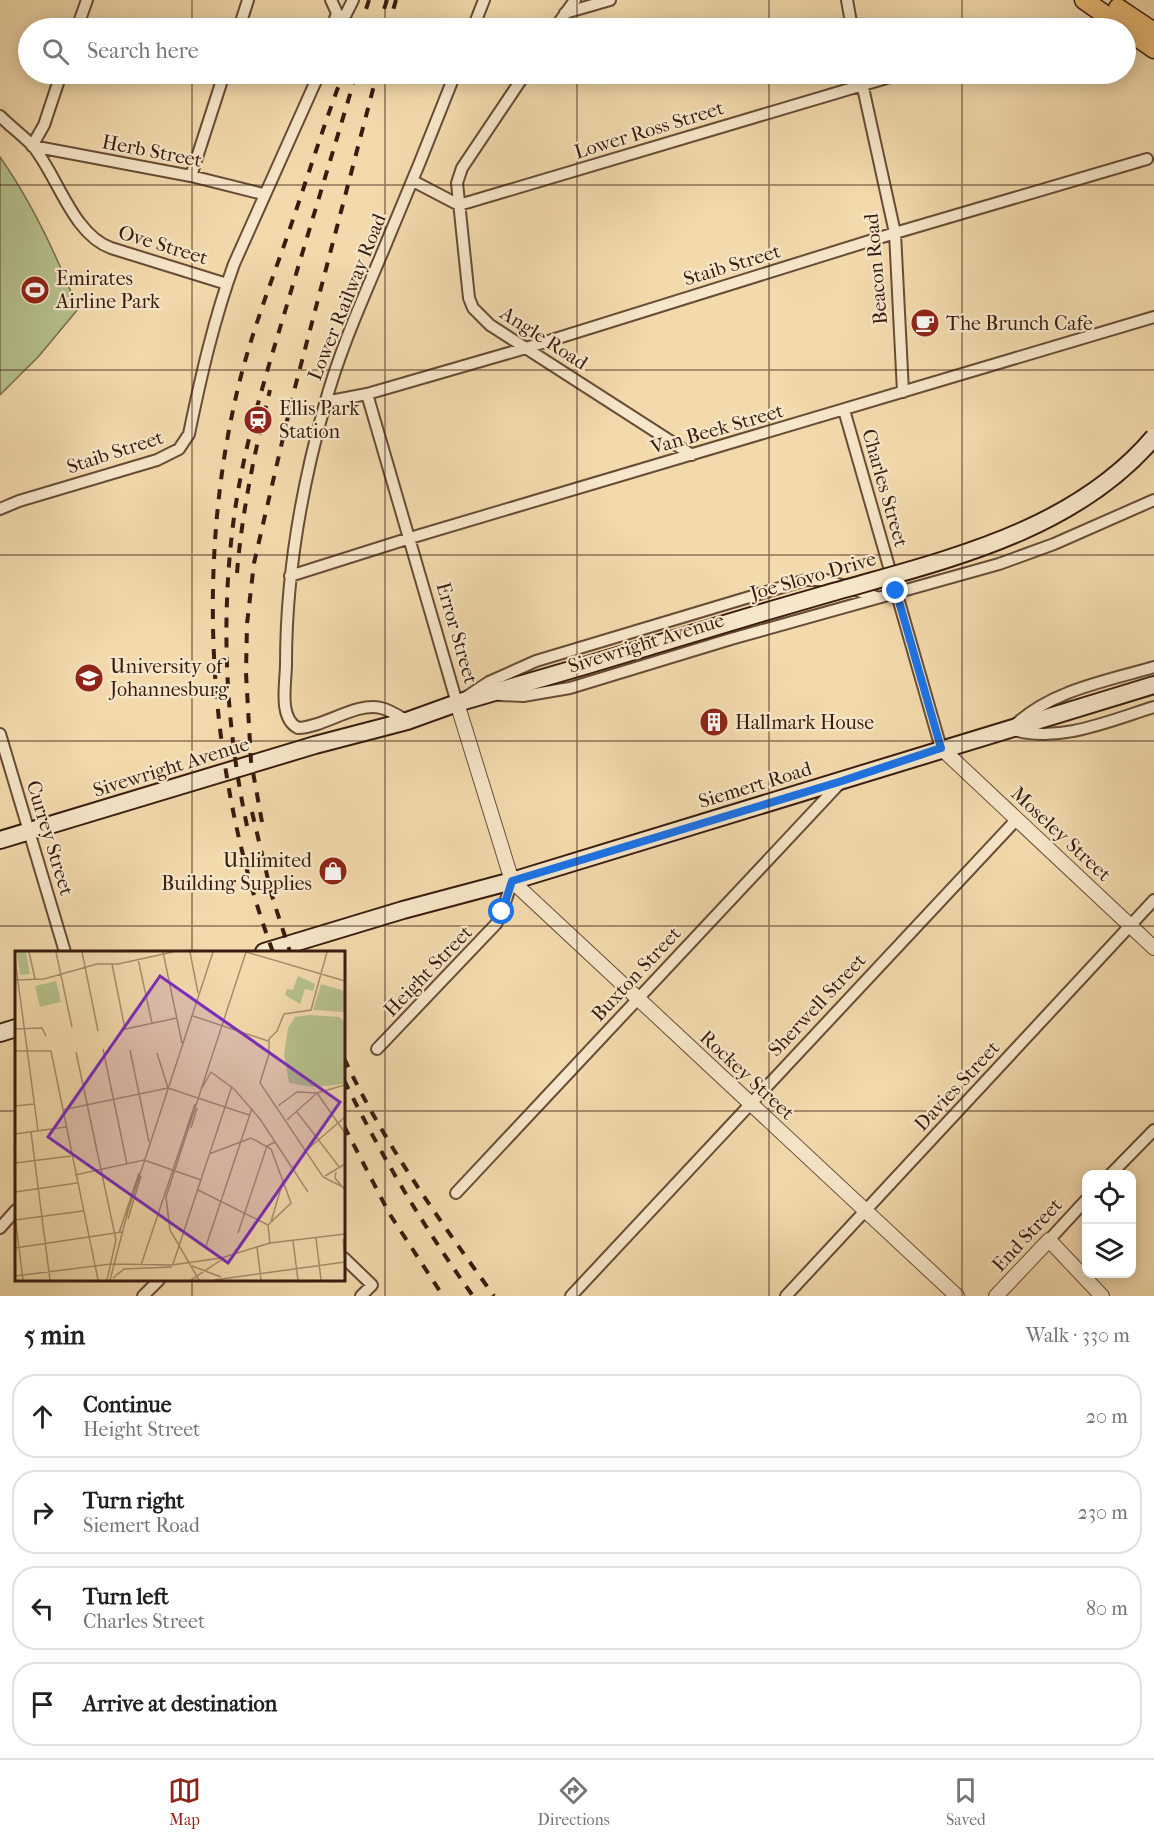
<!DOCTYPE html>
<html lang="en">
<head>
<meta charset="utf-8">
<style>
	:root { --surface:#fff; --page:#f6f6f6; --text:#202124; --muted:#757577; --line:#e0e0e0; --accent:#8f2418 }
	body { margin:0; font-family:"IM FELL French Canon",serif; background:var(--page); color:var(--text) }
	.controls { position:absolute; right:18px; bottom:18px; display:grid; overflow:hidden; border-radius:12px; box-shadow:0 3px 15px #0003 }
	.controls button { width:54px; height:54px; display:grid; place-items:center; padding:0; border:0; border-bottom:2px solid var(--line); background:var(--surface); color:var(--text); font:30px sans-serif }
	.stop { position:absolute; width:18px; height:18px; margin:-14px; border:4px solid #1a73e8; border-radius:50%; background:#fff }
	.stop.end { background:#1a73e8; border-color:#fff; box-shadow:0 2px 6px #0008 }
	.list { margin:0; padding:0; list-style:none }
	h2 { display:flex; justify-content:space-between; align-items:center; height:78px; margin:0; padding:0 24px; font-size:26px }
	h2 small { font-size:20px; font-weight:400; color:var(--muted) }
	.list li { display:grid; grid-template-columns:39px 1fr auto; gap:18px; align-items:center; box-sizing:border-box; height:84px; margin:0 12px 12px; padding:0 12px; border:2px solid var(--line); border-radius:24px }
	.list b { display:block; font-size:22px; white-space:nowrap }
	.list p { margin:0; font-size:20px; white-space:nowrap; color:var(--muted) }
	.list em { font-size:20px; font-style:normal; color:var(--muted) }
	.icon { flex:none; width:33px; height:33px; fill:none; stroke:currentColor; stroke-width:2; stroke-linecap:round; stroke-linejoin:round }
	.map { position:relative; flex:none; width:1154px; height:1296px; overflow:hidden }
	.search { position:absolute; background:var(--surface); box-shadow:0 3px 15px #0003; left:18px; right:18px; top:18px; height:66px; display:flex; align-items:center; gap:15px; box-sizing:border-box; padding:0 21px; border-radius:33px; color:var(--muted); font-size:22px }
	.sheet { height:462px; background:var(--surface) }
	nav { display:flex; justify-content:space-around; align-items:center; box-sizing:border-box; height:84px; border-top:2px solid var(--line); background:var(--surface); font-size:16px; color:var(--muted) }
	nav a { display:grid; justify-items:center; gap:3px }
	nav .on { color:var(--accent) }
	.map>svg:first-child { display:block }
	.green { fill:#b6c18d; stroke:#786e4e; stroke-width:1.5 }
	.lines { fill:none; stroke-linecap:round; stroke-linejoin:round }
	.minor-casing { stroke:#684c36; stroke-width:14 }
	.tertiary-casing { stroke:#684c36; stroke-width:16 }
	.secondary-casing { stroke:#391c0f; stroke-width:20 }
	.primary-casing { stroke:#391c0f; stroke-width:21 }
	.minor { stroke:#f7e7ca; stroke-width:10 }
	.tertiary { stroke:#f7e7ca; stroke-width:14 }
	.secondary { stroke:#f7e7ca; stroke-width:16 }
	.primary { stroke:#eabd76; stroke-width:18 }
	.rail { stroke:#391c0f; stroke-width:4; stroke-dasharray:10 10; stroke-linecap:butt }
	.secondary-bridge-casing { stroke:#391c0f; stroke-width:20; stroke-linecap:butt }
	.secondary-bridge { stroke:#f7e7ca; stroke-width:16 }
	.route { stroke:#1a73e8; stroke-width:8 }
	.grid { fill:none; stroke:#391c0f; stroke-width:1.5; stroke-opacity:0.55 }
	.labels { text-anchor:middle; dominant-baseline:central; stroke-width:4.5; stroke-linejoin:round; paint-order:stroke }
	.street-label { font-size:20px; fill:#391c0f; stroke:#f7e7ca }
	.poi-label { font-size:20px; fill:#391c0f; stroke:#f7e7ca; text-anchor:start }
	.inset-road { fill:none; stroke:#a98e6e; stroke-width:1.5 }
	.view { fill:#7b2cbf; fill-opacity:0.15; stroke:#7b2cbf; stroke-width:3 }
	.inset-edge { fill:none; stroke:#391c0f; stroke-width:3 }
</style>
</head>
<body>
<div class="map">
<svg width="1154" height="1296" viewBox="0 0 1154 1296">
	<rect width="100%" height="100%" fill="#f3daad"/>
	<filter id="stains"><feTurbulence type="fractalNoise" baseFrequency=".00333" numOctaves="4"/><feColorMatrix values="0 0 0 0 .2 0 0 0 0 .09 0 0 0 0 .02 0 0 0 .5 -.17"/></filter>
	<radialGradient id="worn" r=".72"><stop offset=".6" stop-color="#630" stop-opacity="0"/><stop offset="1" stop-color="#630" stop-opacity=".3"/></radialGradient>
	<path class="green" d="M 0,157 C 33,204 57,256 78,309 L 39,356 L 0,395 Z"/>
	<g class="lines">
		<g class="minor-casing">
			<path id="minor" d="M 331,0 L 337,13 L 332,28
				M 847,0 L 852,28
				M 565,13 L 610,0
				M 77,28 L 87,0
				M 239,28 L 248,0
				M 339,28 L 353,0
				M 473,28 L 484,0
				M 555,28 L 575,0
				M 525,74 L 462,168 L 457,183 L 469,298 L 473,308 L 490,325 L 692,455
				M 860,74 L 895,233 L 903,392
				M 0,116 C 10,126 22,135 32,145 C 57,174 72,234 111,248 L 227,284
				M 32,146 L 191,176 L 263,194
				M 32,146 L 44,125 L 61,74
				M 191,176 L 224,74
				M 413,181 L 459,205 L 900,74
				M 367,394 L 457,703 L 489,682 L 536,661 L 806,580 L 826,580 L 876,597
				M 325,402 L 367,394 L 526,348 L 895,233 L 1147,159
				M 844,410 L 941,748
				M 0,509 L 19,501 L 157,460 L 179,449 L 189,434 C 201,376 214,319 234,264 L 319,74
				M 290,576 L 410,538 L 1154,317
				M 500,695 L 523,696 L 570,688 L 731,639 L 999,564 L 1054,544 L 1154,500
				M 407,721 C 399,716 390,710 381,708 C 355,702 325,727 298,728 C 278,718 286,683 286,664 C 286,576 301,489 325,404 C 339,352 362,301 383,251 C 408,192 432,133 455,74
				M 1015,725 C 1052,690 1107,681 1154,667
				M 1014,730 C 1060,743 1109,721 1154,707
				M 0,734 L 65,952
				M 377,1049 L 496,924 L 502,912 L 512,881
				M 1111,1174 L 1154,1130
				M 456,1193 L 842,781
				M 0,1228 L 16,1210
				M 1049,1240 L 1086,1200
				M 344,1258 L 372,1285 L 361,1296
				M 143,1296 L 159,1280
				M 571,1296 L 1017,819
				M 786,1296 L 1154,900"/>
		</g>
		<g class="tertiary-casing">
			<path id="tertiary" d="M 457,703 L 512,881 L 957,1296
				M 941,748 L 1154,948
				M 996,1296 L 1049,1240 L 1102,1296"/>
		</g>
		<g class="secondary-casing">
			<path id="secondary" d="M 0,840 L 315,745 L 407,721 L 457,703 L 584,666
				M 264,952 L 403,910 L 512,881 L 1154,685
				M 0,1033 L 16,1028"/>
		</g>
		<g class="primary-casing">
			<path id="primary" d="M 1084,0 L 1154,49
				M 1118,8 L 1154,32"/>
		</g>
		<use href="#minor" class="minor"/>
		<use href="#tertiary" class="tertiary"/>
		<use href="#secondary" class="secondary"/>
		<use href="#primary" class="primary"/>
		<path class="rail" d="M 360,28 L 369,0
			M 378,28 L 387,0
			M 388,28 L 396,0
			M 237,573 C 242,511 255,450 270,390
			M 252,812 L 272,896 L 290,952
			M 262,822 L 251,761 L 246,673 L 247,624 L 254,563 L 293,395 L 377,74
			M 247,826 C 225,723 220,615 235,510 C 245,441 266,375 286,308 C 309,230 333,152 356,74
			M 273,952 C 210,783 195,578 235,401 C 247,345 268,291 287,237 C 306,182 323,127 343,74
			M 344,1058 C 384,1144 439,1219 494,1296
			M 344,1080 C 382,1157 423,1226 473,1296
			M 344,1126 L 389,1213 L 443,1296"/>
		<g class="secondary-bridge-casing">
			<path id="secondary-bridge" d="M 584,666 C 663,642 743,618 823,595 C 940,561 1072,534 1154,437"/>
		</g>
		<use href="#secondary-bridge" class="secondary-bridge"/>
	</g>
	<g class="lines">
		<path class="route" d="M 502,912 L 512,881 L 842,781 L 941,748 L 896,591"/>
	</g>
	<path class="grid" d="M 192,0 L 192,28M 385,0 L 385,28M 577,0 L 577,28M 769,0 L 769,28M 962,0 L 962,28M 192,74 L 192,952M 385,74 L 385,1296M 577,74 L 577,1296M 769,74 L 769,1296M 962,74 L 962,1296M 0,185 L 1154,185M 0,370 L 1154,370M 0,555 L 1154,555M 0,741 L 1154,741M 0,926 L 1154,926M 0,1111 L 16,1111M 344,1111 L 1154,1111M 192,1280 L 192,1296"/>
	<defs>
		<g id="stadium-disc" transform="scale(1.5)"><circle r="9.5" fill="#8f2418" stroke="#f7e7ca"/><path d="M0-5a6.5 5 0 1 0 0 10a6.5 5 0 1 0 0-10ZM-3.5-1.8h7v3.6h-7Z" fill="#fff"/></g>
		<g id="cafe-disc" transform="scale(1.5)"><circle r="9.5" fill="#8f2418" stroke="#f7e7ca"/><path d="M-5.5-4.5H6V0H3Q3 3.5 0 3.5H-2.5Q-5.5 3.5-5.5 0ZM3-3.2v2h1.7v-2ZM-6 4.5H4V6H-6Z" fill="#fff"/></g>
		<g id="station-disc" transform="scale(1.5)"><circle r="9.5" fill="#8f2418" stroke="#f7e7ca"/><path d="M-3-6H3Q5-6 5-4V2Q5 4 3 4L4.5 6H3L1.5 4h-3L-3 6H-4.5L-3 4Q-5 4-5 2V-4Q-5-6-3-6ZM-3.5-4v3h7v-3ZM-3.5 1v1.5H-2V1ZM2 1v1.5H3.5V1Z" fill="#fff"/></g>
		<g id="school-disc" transform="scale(1.5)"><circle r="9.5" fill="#8f2418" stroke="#f7e7ca"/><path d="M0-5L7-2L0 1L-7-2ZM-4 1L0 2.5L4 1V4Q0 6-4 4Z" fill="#fff"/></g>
		<g id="building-disc" transform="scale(1.5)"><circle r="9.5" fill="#8f2418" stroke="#f7e7ca"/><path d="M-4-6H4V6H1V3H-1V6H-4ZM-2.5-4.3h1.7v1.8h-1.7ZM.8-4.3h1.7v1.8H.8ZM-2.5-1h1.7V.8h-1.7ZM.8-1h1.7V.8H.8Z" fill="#fff"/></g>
		<g id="shop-disc" transform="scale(1.5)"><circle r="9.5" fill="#8f2418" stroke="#f7e7ca"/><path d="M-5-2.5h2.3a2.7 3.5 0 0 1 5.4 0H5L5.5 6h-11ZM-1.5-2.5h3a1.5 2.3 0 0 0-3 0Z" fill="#fff"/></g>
	</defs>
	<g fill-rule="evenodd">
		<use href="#stadium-disc" x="35" y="290"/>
		<use href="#cafe-disc" x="925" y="323"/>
		<use href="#station-disc" x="258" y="420"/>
		<use href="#school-disc" x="89" y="678"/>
		<use href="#building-disc" x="714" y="722"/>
		<use href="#shop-disc" x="333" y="871"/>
	</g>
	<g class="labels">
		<g class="street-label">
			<text transform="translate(649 130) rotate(-17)">Lower Ross Street</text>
			<text transform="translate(152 151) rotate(11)">Herb Street</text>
			<text transform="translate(163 245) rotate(17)">Ove Street</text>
			<text transform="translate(732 265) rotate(-17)">Staib Street</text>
			<text transform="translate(876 269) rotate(-95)">Beacon Road</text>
			<text transform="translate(347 297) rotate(-68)">Lower Railway Road</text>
			<text transform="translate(544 338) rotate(33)">Angle Road</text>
			<text transform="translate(717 429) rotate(-16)">Van Beek Street</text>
			<text transform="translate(115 452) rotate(-18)">Staib Street</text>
			<text transform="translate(885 488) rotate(74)">Charles Street</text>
			<text transform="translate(813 576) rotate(-16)">Joe Slovo Drive</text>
			<text transform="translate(457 633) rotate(74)">Error Street</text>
			<text transform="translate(646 643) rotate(-17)">Sivewright Avenue</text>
			<text transform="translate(171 767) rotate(-17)">Sivewright Avenue</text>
			<text transform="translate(755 785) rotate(-17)">Siemert Road</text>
			<text transform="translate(1061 834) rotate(43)">Moseley Street</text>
			<text transform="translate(50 838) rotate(73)">Currey Street</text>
			<text transform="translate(428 971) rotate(-46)">Height Street</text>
			<text transform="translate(636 974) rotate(-47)">Buxton Street</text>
			<text transform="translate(817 1005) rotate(-47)">Sherwell Street</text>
			<text transform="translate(747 1075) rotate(43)">Rockey Street</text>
			<text transform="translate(957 1086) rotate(-47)">Davies Street</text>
			<text transform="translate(1027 1235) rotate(-47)">End Street</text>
		</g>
		<g class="poi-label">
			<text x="56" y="278">Emirates<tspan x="56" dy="23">Airline Park</tspan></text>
			<text x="946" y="323">The Brunch Cafe</text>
			<text x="279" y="408">Ellis Park<tspan x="279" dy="23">Station</tspan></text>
			<text x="110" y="666">University of<tspan x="110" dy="23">Johannesburg</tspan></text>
			<text x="735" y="722">Hallmark House</text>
			<text x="312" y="860" text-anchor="end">Unlimited<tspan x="312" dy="23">Building Supplies</tspan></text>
		</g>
	</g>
	<g transform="translate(15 951)">
		<rect width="330" height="330" fill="#f3daad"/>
		<path d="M 283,25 L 300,33 L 298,40 L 290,38 L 285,53 L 270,44 L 272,38 L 278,39 ZM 294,64 L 324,66 L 330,71 L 329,133 L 298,136 L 274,132 L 269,104 L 273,77 L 280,66 Z" fill="#b6c18d"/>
		<path d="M 2,1 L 11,1 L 15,23 L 5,24 ZM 41,30 L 46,51 L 25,56 L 20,35 ZM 306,33 L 330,40 L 330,61 L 298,59 Z" fill="#b6c18d"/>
		<path class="inset-road" d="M 14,1 L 20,28M 41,1 L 57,76M 67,1 L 83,80M 148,1 L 167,92M 175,1 L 183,42M 231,1 L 330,30M 312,1 L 296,59 L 269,63 L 262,80 L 254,88 L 254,103 L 245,132 L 308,226 L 326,235M 0,8 L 23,180M 123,8 L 137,72M 97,13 L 110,78 L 162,67M 0,29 L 29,28 L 82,13 L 103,13 L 158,1M 178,65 L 253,90M 0,78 L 27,77 L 31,85M 88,98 L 112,213M 115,99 L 134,191M 0,100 L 36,100 L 83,329M 61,101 L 101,289 L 92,329M 142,102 L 153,137M 187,137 L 196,121 L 219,138 L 245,168 L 293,241M 302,142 L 330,182M 0,155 L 19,153M 263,155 L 282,141 L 302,142 L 330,134M 47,159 L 153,137 L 234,164M 282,161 L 325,217M 272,169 L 302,142M 176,177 L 182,157M 16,181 L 35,329M 0,183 L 51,176M 294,197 L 330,166M 194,203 L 236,187 L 256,198 L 276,252 L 253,274M 0,212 L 56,205M 321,221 L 320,227 L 330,239M 60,224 L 129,209 L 186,229M 310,225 L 330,213M 183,239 L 253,274M 0,241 L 62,232M 0,265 L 8,329M 113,268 L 126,225M 0,269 L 68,260M 256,271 L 268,230M 253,274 L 255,292M 104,282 L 124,222M 223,282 L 252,195 L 260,191M 301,287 L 306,329M 328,288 L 330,310M 278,290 L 283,329M 191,295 L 237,157M 242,296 L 246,329M 0,297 L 107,281M 158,313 L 217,135M 126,314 L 180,153M 177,315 L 206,326M 0,325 L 96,313 L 157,314 L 206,307 L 255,292 L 330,283M 98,327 L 109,318 L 157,316M 95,329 L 113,260 L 198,1M 176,329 L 206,309M 184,329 L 155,279 L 151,246 L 231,1M 199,329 L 330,311"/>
		<path class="view" d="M 145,25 L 325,151 L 213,312 L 33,186 Z"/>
		<rect width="330" height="330" class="inset-edge"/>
	</g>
	<rect width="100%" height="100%" filter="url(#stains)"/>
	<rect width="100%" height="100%" fill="url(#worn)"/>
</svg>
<div class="controls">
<button><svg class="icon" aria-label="locate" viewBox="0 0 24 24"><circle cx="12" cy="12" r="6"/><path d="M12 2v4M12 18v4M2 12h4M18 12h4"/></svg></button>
<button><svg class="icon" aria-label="layers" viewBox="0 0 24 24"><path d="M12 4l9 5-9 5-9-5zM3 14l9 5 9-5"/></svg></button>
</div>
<div class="stop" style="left:502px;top:912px"></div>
<div class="stop end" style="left:896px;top:591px"></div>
<div class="search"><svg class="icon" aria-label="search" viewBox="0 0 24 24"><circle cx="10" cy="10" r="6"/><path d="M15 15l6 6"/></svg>Search here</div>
</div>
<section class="sheet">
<h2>5 min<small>Walk · 330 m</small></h2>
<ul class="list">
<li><svg class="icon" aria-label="ahead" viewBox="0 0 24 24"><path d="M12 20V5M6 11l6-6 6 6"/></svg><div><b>Continue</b><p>Height Street</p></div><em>20 m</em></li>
<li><svg class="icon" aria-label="right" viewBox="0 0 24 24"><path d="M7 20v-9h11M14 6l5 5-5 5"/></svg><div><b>Turn right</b><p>Siemert Road</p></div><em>230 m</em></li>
<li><svg class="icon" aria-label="left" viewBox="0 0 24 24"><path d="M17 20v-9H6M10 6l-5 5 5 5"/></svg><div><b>Turn left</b><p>Charles Street</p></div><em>80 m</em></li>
<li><svg class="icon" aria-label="arrive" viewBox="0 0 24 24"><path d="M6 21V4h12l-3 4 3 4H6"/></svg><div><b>Arrive at destination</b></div></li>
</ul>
</section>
<nav>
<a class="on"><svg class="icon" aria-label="map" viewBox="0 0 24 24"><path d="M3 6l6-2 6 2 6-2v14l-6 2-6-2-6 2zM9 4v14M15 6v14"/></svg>Map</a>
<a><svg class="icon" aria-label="directions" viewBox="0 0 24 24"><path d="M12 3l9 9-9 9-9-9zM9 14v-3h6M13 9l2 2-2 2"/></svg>Directions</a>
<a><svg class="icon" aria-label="saved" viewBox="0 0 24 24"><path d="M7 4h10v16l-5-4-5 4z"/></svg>Saved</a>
</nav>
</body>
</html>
